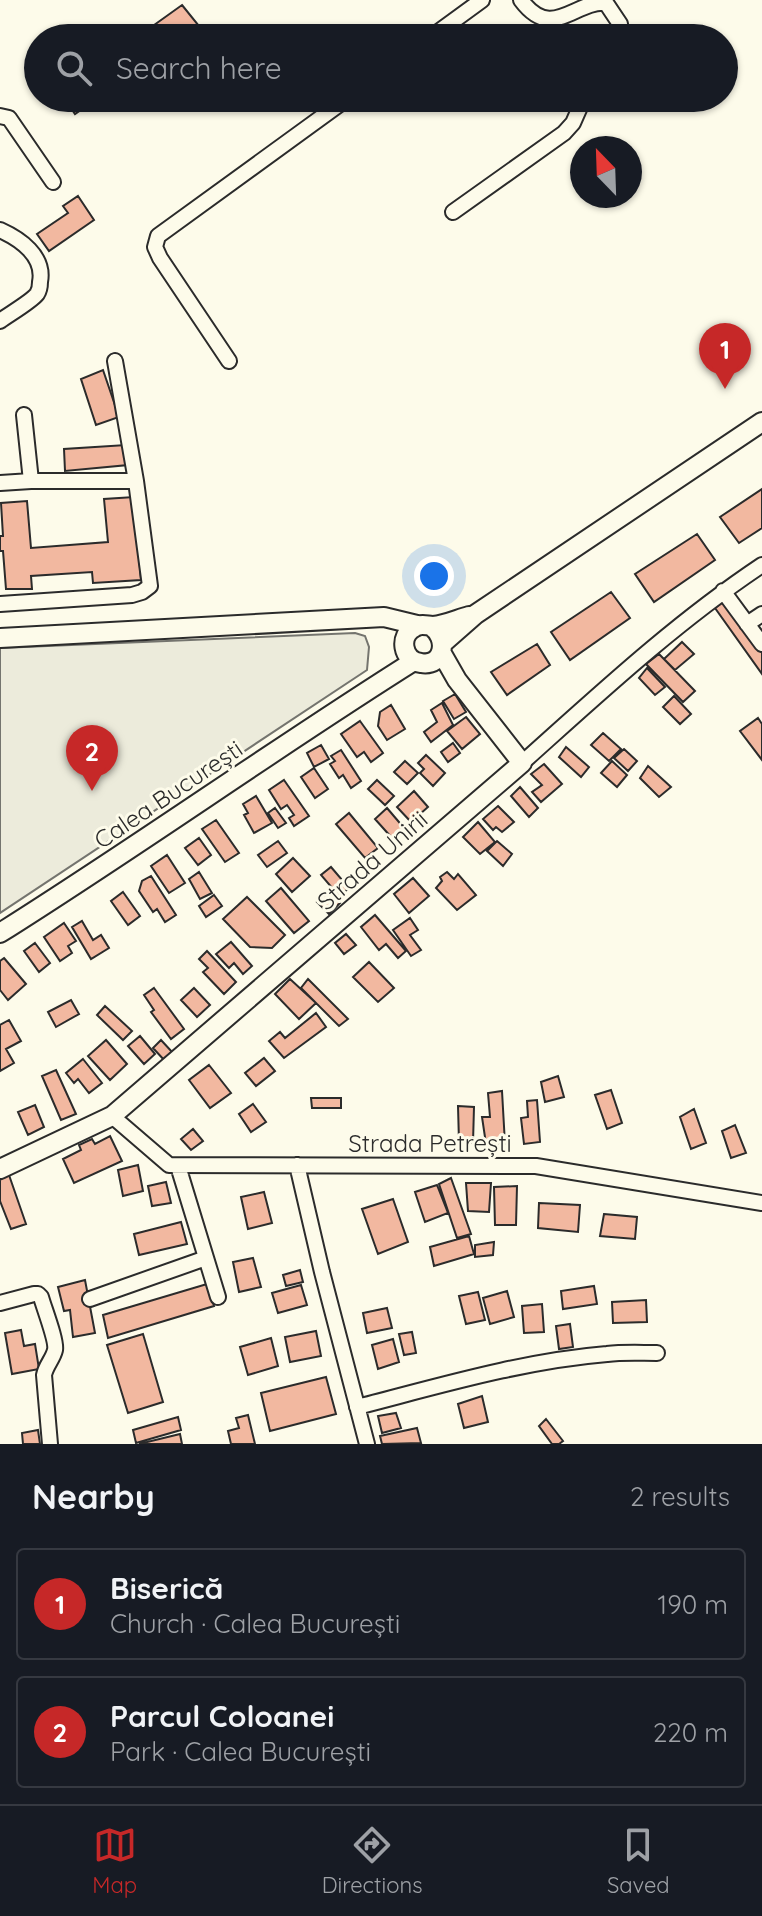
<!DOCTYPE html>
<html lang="en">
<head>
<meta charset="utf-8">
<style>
	:root { --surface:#171b24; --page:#242831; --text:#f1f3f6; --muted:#9ea1a6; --line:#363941; --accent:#c62828 }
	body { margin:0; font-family:Quicksand,sans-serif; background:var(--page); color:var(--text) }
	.compass { position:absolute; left:570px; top:136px; width:72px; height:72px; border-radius:50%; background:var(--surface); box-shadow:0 2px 6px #0004; rotate:337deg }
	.you { position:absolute; left:434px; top:576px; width:28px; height:28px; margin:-20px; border:6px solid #fff; border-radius:50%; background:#1a73e8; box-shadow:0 0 0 12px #1a73e833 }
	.badge { display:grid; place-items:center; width:52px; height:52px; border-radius:50%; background:var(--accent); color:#fff; font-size:26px; font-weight:700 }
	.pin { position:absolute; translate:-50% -66px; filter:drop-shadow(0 2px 4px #0008) }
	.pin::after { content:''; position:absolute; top:42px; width:28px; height:24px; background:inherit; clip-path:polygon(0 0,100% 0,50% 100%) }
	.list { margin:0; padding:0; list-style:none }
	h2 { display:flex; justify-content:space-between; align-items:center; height:104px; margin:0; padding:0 32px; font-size:34px }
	h2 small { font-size:26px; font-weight:400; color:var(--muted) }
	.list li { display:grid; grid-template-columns:52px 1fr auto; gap:24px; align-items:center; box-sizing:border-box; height:112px; margin:0 16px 16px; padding:0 16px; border:2px solid var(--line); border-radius:8px }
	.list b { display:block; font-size:30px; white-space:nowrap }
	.list p { margin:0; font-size:26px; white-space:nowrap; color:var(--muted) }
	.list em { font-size:26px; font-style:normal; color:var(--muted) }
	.icon { flex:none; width:44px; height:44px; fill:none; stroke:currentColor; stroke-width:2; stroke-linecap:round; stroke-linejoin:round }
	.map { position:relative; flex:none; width:762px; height:1444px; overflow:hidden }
	.search { position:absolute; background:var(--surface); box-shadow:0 2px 6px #0004; left:24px; right:24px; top:24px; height:88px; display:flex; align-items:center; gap:20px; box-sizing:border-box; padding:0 28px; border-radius:44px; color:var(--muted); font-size:30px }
	.sheet { height:360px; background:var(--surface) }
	nav { display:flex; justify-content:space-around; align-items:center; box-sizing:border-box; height:112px; border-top:2px solid var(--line); background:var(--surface); font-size:22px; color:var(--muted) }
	nav a { display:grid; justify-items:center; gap:4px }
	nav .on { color:var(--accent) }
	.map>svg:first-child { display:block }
	.green { fill:#ecebdb; stroke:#74746e; stroke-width:2 }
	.building { fill:#f2b8a0; stroke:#2b2b2b; stroke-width:2 }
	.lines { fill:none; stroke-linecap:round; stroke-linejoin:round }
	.minor-casing { stroke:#2b2b2b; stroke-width:18 }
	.major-casing { stroke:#2b2b2b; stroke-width:22 }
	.minor { stroke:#fdfbea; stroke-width:14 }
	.major { stroke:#fdfbea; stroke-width:18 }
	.labels { text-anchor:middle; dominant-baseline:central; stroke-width:6; stroke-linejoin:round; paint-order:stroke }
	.street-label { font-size:24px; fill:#2b2b2b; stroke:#fdfbea }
</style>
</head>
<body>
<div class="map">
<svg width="762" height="1444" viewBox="0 0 762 1444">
	<rect width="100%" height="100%" fill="#fdfbea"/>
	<path class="green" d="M 355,633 L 365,636 L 369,647 L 367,670 L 0,913 L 0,648 Z"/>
	<path class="building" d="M 182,5 L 199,26 L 182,38 L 136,38 Z
		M 64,98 L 98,98 L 75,114 Z
		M 78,196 L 94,220 L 49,251 L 37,234 L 68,213 L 63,206 Z
		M 103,370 L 119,417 L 96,425 L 81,379 Z
		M 126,445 L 128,465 L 65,471 L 64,449 Z
		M 762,489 L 762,528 L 739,543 L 720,517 Z
		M 134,497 L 141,580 L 93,583 L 92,572 L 31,576 L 32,589 L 6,589 L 3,551 L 0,551 L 0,536 L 3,536 L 1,503 L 27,501 L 31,548 L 108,542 L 104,499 Z
		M 697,534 L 715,560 L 654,602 L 635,574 Z
		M 611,592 L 630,618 L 570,660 L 551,632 Z
		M 730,597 L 762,644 L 762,674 L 715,608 Z
		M 682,642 L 694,654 L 675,670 L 664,659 Z
		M 537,644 L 550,665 L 507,695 L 491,672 Z
		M 659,654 L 695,691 L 683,702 L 646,664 Z
		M 647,668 L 665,687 L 655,695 L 639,678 Z
		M 455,694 L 466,712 L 454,719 L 443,701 Z
		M 674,696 L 691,714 L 680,724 L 663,707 Z
		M 442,703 L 453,725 L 431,742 L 424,732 L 437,722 L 431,710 Z
		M 391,705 L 405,729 L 387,740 L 378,726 L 380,712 Z
		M 466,717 L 480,734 L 462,749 L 447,731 Z
		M 758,718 L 762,724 L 762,760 L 740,731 Z
		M 360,721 L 383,753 L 371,762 L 364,752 L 357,757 L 341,734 Z
		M 603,733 L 621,749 L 609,761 L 591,745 Z
		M 453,743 L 460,753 L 448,762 L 441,752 Z
		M 321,745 L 329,759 L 314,767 L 307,753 Z
		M 566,747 L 589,767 L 581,777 L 559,757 Z
		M 624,749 L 637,761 L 628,771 L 614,758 Z
		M 341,750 L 361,781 L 351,788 L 343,775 L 339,778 L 330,764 L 335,761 L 331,756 Z
		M 426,755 L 445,773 L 433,786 L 420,773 L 424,769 L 418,763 Z
		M 405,761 L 418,773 L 407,784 L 394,772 Z
		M 612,761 L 627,775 L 617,787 L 601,773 Z
		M 544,764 L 562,784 L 541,802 L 532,792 L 542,785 L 531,774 Z
		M 648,766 L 671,787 L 659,797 L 640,778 Z
		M 314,768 L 328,789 L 315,798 L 301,777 Z
		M 284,780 L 309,816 L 294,826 L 289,818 L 294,815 L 287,805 L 281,809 L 269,790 Z
		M 377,780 L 394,796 L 385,805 L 368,789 Z
		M 520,787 L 538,808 L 529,817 L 511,796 Z
		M 414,791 L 428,807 L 411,822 L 397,807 Z
		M 256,796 L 272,823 L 254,833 L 244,815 L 248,813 L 243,804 Z
		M 498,806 L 514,822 L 502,832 L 496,827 L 493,830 L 483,819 Z
		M 275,808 L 286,823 L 278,828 L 268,813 Z
		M 387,808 L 404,828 L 392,838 L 375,819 Z
		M 349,813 L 378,848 L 365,858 L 336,824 Z
		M 216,820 L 239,853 L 225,862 L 202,829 Z
		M 478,822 L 495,842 L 480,854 L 463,837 Z
		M 199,838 L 211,855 L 198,865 L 185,848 Z
		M 278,841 L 287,853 L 267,867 L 258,855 Z
		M 497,841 L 512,854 L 503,866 L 487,851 Z
		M 167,855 L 185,883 L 169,893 L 151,866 Z
		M 293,858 L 310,876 L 292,892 L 276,874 Z
		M 331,867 L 349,888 L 339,896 L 321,875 Z
		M 199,872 L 212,893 L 200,899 L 189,879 Z
		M 447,872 L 454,879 L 458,874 L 476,895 L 457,910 L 436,888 L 442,881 L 440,877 Z
		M 151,876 L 176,915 L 165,922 L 157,909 L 153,912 L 139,891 L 142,881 Z
		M 413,878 L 429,896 L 409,913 L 394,894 Z
		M 281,888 L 309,921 L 294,933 L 266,901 Z
		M 328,891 L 340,903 L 329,914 L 317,902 Z
		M 123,892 L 140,916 L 128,925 L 111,901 Z
		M 214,895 L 222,906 L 206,917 L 199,906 Z
		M 247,897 L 285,935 L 272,948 L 250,947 L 223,919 Z
		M 375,915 L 406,951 L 398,958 L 386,944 L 379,950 L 361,927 Z
		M 410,918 L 418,930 L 410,935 L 421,950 L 411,956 L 393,930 Z
		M 82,921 L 93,940 L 101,935 L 109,948 L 91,959 L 72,927 Z
		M 64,923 L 76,941 L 68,946 L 72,953 L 60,961 L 44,937 Z
		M 346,934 L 356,945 L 344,954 L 335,943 Z
		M 231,942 L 252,966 L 243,974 L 234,963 L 229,968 L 216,954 Z
		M 35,943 L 50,963 L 39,972 L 24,951 Z
		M 207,951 L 236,982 L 224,994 L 203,972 L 208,968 L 199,959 Z
		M 4,958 L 26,984 L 8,1000 L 0,990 L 0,961 Z
		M 369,962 L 394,988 L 378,1002 L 353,977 Z
		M 290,979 L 316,1003 L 299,1019 L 275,994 Z
		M 308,979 L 348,1019 L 339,1026 L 301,988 Z
		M 154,988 L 184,1029 L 171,1039 L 151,1012 L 154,1010 L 144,995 Z
		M 194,988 L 210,1005 L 197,1017 L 181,1000 Z
		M 71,1000 L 79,1014 L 56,1027 L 48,1012 Z
		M 105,1006 L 132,1031 L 123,1040 L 97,1015 Z
		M 316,1013 L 326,1027 L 284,1058 L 269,1041 L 280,1032 L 285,1038 Z
		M 9,1020 L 21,1041 L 6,1049 L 14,1063 L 0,1071 L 0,1025 Z
		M 140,1036 L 155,1054 L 144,1064 L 128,1046 Z
		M 106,1040 L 127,1064 L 110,1080 L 88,1056 Z
		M 161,1040 L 173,1053 L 165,1061 L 153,1048 Z
		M 264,1058 L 275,1071 L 256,1086 L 245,1073 Z
		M 83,1059 L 102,1083 L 89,1093 L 78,1079 L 74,1083 L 66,1073 Z
		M 209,1065 L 231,1093 L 210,1108 L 189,1080 Z
		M 56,1070 L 76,1114 L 61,1120 L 42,1076 Z
		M 558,1076 L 564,1097 L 545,1102 L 541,1082 Z
		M 611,1090 L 622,1123 L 607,1129 L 595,1095 Z
		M 502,1091 L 505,1144 L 486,1144 L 482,1117 L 490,1117 L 488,1093 Z
		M 311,1098 L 341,1098 L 341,1108 L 312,1108 Z
		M 537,1100 L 540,1142 L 524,1144 L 521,1118 L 528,1117 L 527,1101 Z
		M 253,1104 L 266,1122 L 251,1132 L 239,1114 Z
		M 35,1105 L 44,1127 L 28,1135 L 18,1112 Z
		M 458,1106 L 474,1107 L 473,1143 L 459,1142 Z
		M 694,1109 L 706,1143 L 691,1149 L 680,1117 Z
		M 735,1125 L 746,1153 L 731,1158 L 722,1131 Z
		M 193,1129 L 203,1141 L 191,1150 L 181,1139 Z
		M 110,1136 L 122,1161 L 74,1183 L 63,1159 L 81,1150 L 79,1145 L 92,1139 L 95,1144 Z
		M 138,1165 L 143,1191 L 123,1196 L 118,1170 Z
		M 9,1175 L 26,1224 L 11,1229 L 0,1201 L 0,1180 Z
		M 451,1178 L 471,1234 L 457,1238 L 439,1184 Z
		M 166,1182 L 171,1203 L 152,1206 L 148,1186 Z
		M 466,1183 L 491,1183 L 489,1212 L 468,1211 Z
		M 437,1185 L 448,1213 L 425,1222 L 415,1192 Z
		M 517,1186 L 516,1225 L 495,1225 L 494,1187 Z
		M 264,1192 L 272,1223 L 248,1229 L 241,1197 Z
		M 393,1199 L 408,1242 L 378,1254 L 362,1209 Z
		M 539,1203 L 580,1205 L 578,1232 L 538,1228 Z
		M 604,1214 L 637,1217 L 635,1239 L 600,1236 Z
		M 181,1222 L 187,1244 L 139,1255 L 134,1234 Z
		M 469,1236 L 474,1254 L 434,1266 L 430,1247 Z
		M 494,1242 L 493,1255 L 475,1257 L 475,1245 Z
		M 253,1258 L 261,1287 L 239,1292 L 233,1262 Z
		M 300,1270 L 303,1282 L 286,1286 L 283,1275 Z
		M 85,1280 L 95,1333 L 73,1337 L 70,1310 L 64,1311 L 58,1287 Z
		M 207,1284 L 214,1306 L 108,1338 L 103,1315 Z
		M 301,1285 L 307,1305 L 278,1313 L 272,1293 Z
		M 594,1286 L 597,1304 L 563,1309 L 561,1291 Z
		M 507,1291 L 514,1317 L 490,1324 L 483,1298 Z
		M 478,1292 L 485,1320 L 466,1324 L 459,1296 Z
		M 646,1300 L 647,1322 L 613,1323 L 612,1302 Z
		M 542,1304 L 544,1332 L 524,1333 L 522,1306 Z
		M 387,1308 L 392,1328 L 367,1333 L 363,1313 Z
		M 570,1324 L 573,1347 L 559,1349 L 556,1326 Z
		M 21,1330 L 24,1346 L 35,1344 L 39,1369 L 12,1374 L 5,1333 Z
		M 316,1331 L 321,1356 L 290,1362 L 285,1337 Z
		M 412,1332 L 416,1353 L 404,1355 L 399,1334 Z
		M 143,1334 L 163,1402 L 128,1413 L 107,1345 Z
		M 271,1338 L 278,1366 L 248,1375 L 240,1347 Z
		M 393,1339 L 399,1362 L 378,1369 L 372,1345 Z
		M 326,1377 L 336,1414 L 270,1431 L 261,1393 Z
		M 482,1396 L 488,1422 L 464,1428 L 458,1404 Z
		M 396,1413 L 401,1428 L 382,1433 L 378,1416 Z
		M 248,1415 L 255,1444 L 231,1444 L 228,1431 L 239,1428 L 236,1418 Z
		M 178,1417 L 181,1430 L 136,1443 L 133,1430 Z
		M 546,1419 L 563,1441 L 559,1444 L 552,1444 L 539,1426 Z
		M 417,1428 L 421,1443 L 382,1444 L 380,1436 Z
		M 38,1430 L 40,1444 L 23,1444 L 22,1433 Z
		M 180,1434 L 182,1444 L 139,1444 Z"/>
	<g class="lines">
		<g class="minor-casing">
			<path id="minor" d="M 521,0 C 552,42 575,0 606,3 L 620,24 L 621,32 L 618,38
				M 430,38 L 482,0
				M 0,116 L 9,118 L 53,182
				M 453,212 L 564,133 L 573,123 L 584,98
				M 0,230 C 20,239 45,256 40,282 C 40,286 39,291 37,294 C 32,301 8,315 0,321
				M 229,361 L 160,258 L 155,247 L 158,236 L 348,98
				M 24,415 L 31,481
				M 0,483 L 31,481 L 136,481
				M 723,591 L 762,644
				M 0,604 L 132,595 L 142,592 L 150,586 L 136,481 L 115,361
				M 747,624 L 762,614
				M 522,763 C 599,694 675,623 762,565
				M 112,1116 L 169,1165 L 536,1166 L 762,1203
				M 297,1165 L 322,1272 L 367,1444
				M 178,1166 L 218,1297
				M 90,1299 L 206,1258
				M 0,1303 L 34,1294 L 38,1294 L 41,1297 C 44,1308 57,1341 55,1350 C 53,1359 46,1365 44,1375 L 50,1444
				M 357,1407 C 439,1386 522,1361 607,1354 C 623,1352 640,1353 657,1353"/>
		</g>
		<g class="major-casing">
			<path id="major" d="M 431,626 C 449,638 444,667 421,663 C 402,661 398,635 415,627 C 421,623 427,626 433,626 C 445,625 458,619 469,616
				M 0,638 L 384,617 L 417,625
				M 443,643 L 476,614 L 762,422
				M 0,933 C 140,845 274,749 414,661
				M 0,1169 L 112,1116 L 522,763 L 457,680 L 441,652"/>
		</g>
		<use href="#minor" class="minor"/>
		<use href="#major" class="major"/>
	</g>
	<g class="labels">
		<g class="street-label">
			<text transform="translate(168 794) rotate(-34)">Calea București</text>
			<text transform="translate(372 860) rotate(-41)">Strada Unirii</text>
			<text x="430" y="1143">Strada Petrești</text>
		</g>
	</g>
</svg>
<svg class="compass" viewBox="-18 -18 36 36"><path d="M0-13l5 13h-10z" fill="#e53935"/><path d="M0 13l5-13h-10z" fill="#9ea1a6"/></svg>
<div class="you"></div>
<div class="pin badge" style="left:725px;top:389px">1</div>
<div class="pin badge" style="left:92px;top:791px">2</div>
<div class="search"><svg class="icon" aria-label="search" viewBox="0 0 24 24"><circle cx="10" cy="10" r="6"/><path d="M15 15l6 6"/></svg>Search here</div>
</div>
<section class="sheet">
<h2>Nearby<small>2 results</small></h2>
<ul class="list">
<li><span class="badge">1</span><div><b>Biserică</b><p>Church · Calea București</p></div><em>190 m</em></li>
<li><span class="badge">2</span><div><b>Parcul Coloanei</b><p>Park · Calea București</p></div><em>220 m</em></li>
</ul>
</section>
<nav>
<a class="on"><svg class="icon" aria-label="map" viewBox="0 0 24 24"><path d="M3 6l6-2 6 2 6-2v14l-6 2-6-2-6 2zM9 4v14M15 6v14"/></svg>Map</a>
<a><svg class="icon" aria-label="directions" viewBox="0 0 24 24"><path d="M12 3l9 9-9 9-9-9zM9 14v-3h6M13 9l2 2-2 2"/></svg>Directions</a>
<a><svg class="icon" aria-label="saved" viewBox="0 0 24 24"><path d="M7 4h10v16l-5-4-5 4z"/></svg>Saved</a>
</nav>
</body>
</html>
